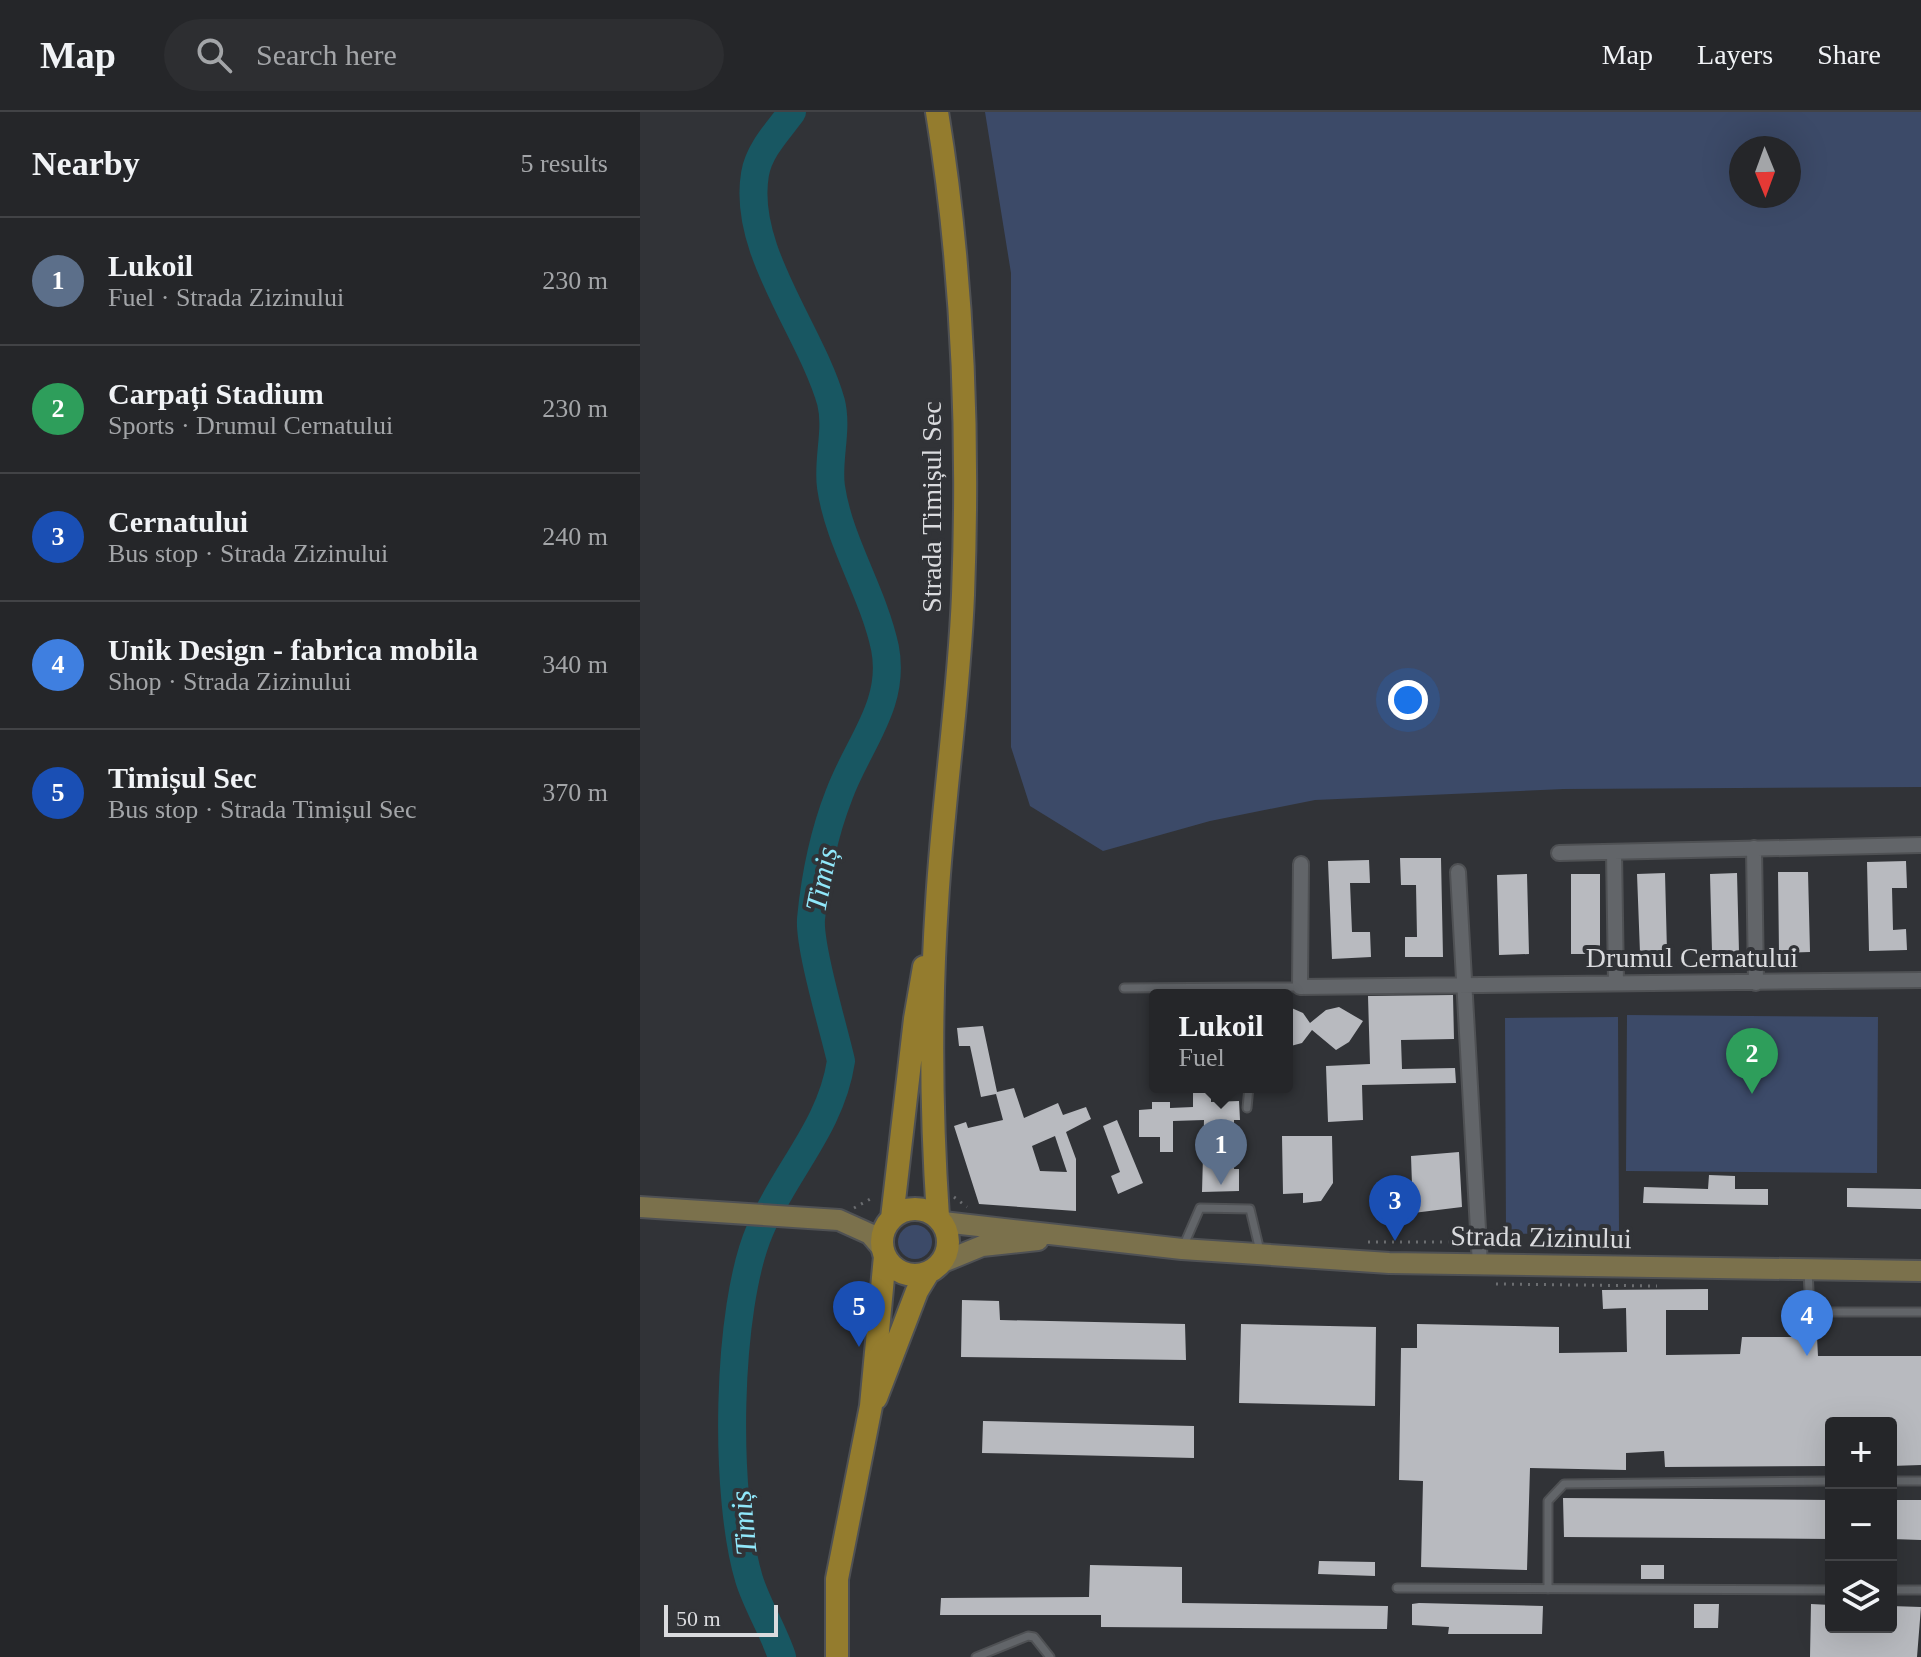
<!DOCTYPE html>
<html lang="en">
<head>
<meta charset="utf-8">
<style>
	:root { --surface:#252629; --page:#2d2e31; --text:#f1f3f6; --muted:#a3a5a8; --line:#424346; --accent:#47d49d }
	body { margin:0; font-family:"Times New Roman",serif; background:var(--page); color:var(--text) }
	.controls { position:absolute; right:24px; bottom:24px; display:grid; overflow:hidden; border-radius:8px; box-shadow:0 8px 32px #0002 }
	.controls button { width:72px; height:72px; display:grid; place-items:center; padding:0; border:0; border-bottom:2px solid var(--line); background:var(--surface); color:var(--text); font:40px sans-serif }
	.compass { position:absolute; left:1089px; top:24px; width:72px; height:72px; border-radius:50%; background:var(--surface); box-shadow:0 8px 32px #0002; rotate:179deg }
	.scale { position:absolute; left:24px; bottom:20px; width:114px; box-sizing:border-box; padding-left:8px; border:4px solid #dadbde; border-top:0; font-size:22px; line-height:28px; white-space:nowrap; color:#dadbde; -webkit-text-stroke:6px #313337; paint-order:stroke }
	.you { position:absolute; left:768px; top:588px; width:28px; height:28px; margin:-20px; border:6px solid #fff; border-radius:50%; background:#1a73e8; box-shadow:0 0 0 12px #1a73e833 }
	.badge { display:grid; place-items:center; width:52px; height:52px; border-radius:50%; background:var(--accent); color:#fff; font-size:26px; font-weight:700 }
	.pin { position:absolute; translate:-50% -66px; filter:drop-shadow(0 2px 4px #0008) }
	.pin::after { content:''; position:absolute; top:42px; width:28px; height:24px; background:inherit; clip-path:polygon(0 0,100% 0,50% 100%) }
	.popup { position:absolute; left:509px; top:877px; width:144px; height:104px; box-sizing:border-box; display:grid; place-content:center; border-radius:8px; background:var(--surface); filter:drop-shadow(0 2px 6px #0005); font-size:26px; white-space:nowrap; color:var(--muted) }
	.popup b { font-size:30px; color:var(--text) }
	.popup::after { content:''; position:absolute; left:50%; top:100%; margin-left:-16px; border:16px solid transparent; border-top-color:var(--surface) }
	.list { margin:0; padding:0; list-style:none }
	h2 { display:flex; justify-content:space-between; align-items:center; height:104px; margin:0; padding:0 32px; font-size:34px }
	h2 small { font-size:26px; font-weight:400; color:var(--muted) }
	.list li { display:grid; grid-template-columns:52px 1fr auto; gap:24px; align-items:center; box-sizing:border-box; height:128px; padding:0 32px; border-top:2px solid var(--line) }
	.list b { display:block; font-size:30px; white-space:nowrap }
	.list p { margin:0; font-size:26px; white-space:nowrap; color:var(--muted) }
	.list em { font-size:26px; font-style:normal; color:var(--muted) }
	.icon { flex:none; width:44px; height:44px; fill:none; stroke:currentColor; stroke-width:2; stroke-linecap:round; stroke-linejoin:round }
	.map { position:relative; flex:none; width:1281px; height:1545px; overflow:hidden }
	header { display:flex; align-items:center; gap:48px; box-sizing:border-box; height:112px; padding:0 40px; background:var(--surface); border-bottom:2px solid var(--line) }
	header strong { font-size:38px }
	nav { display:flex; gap:44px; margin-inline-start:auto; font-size:28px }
	.search { width:560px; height:72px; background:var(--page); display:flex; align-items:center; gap:20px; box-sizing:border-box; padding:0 28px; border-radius:44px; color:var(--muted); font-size:30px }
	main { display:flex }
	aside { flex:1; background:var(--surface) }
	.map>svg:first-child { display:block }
	.green { fill:#3c4a68; fill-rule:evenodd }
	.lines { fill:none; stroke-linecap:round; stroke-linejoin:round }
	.river { stroke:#185762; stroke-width:28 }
	.building { fill:#b8babf; fill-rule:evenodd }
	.lane-casing { stroke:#4f5154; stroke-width:11 }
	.street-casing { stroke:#4f5154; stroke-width:18 }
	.secondary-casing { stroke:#4f5154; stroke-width:24 }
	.primary-casing { stroke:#4f5154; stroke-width:26 }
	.path { stroke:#6c6e71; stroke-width:3; stroke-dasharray:2 6; stroke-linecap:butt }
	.lane { stroke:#626569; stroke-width:7 }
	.street { stroke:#626569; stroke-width:14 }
	.secondary { stroke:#7b714c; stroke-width:20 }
	.primary { stroke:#947c2e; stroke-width:22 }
	.labels { text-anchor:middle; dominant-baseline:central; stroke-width:8; stroke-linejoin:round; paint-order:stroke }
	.street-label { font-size:28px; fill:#dadbde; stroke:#313337 }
	.water-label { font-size:30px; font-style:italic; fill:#90e7fa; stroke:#313337 }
</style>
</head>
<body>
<header>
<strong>Map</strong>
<div class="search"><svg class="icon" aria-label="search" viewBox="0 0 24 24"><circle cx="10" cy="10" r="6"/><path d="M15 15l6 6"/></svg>Search here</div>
<nav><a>Map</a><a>Layers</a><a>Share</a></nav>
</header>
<main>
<aside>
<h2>Nearby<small>5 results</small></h2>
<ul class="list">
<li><span class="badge" style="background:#5c6f8a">1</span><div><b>Lukoil</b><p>Fuel · Strada Zizinului</p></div><em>230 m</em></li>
<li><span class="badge" style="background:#2e9e5b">2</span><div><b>Carpați Stadium</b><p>Sports · Drumul Cernatului</p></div><em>230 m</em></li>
<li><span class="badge" style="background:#1a4fb4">3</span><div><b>Cernatului</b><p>Bus stop · Strada Zizinului</p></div><em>240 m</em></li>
<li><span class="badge" style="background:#3f7fe0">4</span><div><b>Unik Design - fabrica mobila</b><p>Shop · Strada Zizinului</p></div><em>340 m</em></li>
<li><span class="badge" style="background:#1a4fb4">5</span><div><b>Timișul Sec</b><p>Bus stop · Strada Timișul Sec</p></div><em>370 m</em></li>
</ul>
</aside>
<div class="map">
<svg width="1281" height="1545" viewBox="0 0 1281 1545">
	<rect width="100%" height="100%" fill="#313337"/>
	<path class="green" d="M 345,0 L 1281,0 L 1281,675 L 924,677 L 675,688 L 570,709 L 463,739 L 390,694 L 371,635 L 371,161 ZM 1149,36 L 1149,84 L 1101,84 L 1101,36 Z
		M 987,903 L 1238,905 L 1237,1061 L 986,1059 Z
		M 978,905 L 979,1121 L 866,1122 L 865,906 Z
		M258 1130a17 17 0 1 1 34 0a17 17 0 1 1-34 0Z"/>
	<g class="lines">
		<path class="river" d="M 142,1545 C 133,1518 117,1493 109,1467 C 84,1384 86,1197 120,1118 C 145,1059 191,1015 201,949 C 194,918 169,835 171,807 C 175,766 184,721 199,683 C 217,633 256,593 245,536 C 233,480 199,430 191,375 C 187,348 198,318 191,290 C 171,219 102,138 115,62 C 119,38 138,19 152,0"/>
	</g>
	<path class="building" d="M 760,746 L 801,746 L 803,845 L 765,845 L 765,825 L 777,825 L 776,773 L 761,773 Z
		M 729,748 L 730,771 L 710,771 L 712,820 L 730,820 L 731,845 L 692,847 L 688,749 Z
		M 1266,749 L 1267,776 L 1252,776 L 1253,818 L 1266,817 L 1267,838 L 1229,839 L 1227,750 Z
		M 1138,760 L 1168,760 L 1170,840 L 1139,841 Z
		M 1025,761 L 1027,840 L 1000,841 L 997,762 Z
		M 1097,761 L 1099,840 L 1072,840 L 1070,762 Z
		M 887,762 L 889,842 L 859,843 L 857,763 Z
		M 931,762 L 960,762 L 960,842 L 931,842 Z
		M 813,883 L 814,927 L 761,928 L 762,957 L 815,956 L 816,971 L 722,973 L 723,1008 L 688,1010 L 686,954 L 730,952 L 728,884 Z
		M 647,894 L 663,901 L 670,911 L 686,898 L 699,895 L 723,909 L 709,930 L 696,938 L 672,918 L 662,931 L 647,935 Z
		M 343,914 L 357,980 L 374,976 L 384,1006 L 418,991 L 423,1003 L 446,995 L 451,1007 L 426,1020 L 436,1047 L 436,1099 L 339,1092 L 314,1014 L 326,1010 L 328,1016 L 363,1008 L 356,982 L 341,985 L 330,934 L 319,934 L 317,916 ZM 415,1024 L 427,1060 L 400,1059 L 392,1034 Z
		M 553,975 L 571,975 L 571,990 L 599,989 L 600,1008 L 594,1008 L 594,1057 L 599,1057 L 599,1079 L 562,1080 L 564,1008 L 533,1009 L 533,1040 L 520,1040 L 520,1025 L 499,1025 L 499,998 L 512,997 L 512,990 L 530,990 L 530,996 L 553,995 Z
		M 477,1008 L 503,1071 L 478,1082 L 471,1064 L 480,1060 L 463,1014 Z
		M 642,1024 L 692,1024 L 693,1071 L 681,1089 L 663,1091 L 663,1081 L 643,1082 Z
		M 819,1040 L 822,1095 L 773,1101 L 771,1044 Z
		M 1069,1063 L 1095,1064 L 1095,1077 L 1128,1077 L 1128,1093 L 1003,1091 L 1004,1075 L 1068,1077 Z
		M 1207,1076 L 1281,1077 L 1281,1097 L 1207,1095 Z
		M 1068,1177 L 1068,1198 L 1026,1198 L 1026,1243 L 1100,1242 L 1102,1225 L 1177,1225 L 1178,1244 L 1281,1244 L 1281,1353 L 1251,1354 L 1251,1311 L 1191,1311 L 1191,1354 L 1025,1355 L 1024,1339 L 986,1341 L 986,1358 L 890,1356 L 887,1458 L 781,1455 L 783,1369 L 759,1368 L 761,1236 L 777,1236 L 777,1212 L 919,1215 L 919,1241 L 987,1240 L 986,1196 L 963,1197 L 962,1178 Z
		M 322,1188 L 359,1189 L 360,1208 L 545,1212 L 546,1248 L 321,1245 Z
		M 601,1212 L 736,1215 L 735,1294 L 599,1291 Z
		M 343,1309 L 554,1314 L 554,1346 L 342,1341 Z
		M 923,1386 L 1191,1388 L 1191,1427 L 924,1425 Z
		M 1251,1388 L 1281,1388 L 1281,1428 L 1251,1427 Z
		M 679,1449 L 735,1450 L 735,1464 L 678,1462 Z
		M 450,1453 L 542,1455 L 542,1491 L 748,1494 L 747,1517 L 461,1515 L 461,1503 L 300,1503 L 301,1486 L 449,1485 Z
		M 1001,1453 L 1024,1453 L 1024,1467 L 1001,1467 Z
		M 779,1491 L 903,1494 L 902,1522 L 808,1522 L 809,1515 L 772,1513 L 772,1492 Z
		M 1054,1492 L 1079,1492 L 1078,1516 L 1054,1516 Z
		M 1171,1492 L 1191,1493 L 1191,1515 L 1251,1515 L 1251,1494 L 1281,1495 L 1277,1545 L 1170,1545 Z"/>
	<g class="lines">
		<g class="lane-casing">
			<path id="lane" d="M 484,876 L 617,875
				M 617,883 L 617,875 L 660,875
				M 607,996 L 609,975
				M 543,1135 L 560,1096 L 610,1097 L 620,1139
				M 1168,1158 L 1170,1200 L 1281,1200
				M 1251,1369 L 1281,1369
				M 757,1476 L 1191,1478
				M 908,1477 L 908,1389 L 924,1372 L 1191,1369
				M 1251,1478 L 1281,1478
				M 336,1545 L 388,1524 L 394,1525 L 410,1545"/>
		</g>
		<g class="street-casing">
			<path id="street" d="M 1114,736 L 1116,871
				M 974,740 L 976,871
				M 919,741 L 1281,733
				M 661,752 L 660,875 L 1281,868
				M 818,760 L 840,1153"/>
		</g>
		<g class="secondary-casing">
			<path id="secondary" d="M 0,1095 L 199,1108 L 230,1122 L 242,1136
				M 303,1110 L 542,1137 L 749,1151 L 1281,1159
				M 303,1150 L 342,1134 L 398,1128"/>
		</g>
		<g class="primary-casing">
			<path id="primary" d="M 297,0 C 323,158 329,323 323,483 C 319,586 303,688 297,791 C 290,895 291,1001 298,1105
				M242 1130a33 33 0 1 1 66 0a33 33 0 1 1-66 0Z
				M 252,1106 L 275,907 L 284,855
				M 236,1286 L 277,1179 L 288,1161
				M 197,1545 L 197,1467 L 231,1294 L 245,1144"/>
		</g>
		<path class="path" d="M 314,1085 L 327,1095
			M 214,1096 L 234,1085
			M 728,1130 L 825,1130
			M 856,1172 L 1017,1174"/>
		<use href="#lane" class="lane"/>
		<use href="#street" class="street"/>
		<use href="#secondary" class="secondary"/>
		<use href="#primary" class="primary"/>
	</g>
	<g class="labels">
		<g class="street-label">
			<text transform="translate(291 395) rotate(-90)">Strada Timișul Sec</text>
			<text x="1052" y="845">Drumul Cernatului</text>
			<text transform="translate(901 1125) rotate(1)">Strada Zizinului</text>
		</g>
		<g class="water-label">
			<text transform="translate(181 767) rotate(-79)">Timiș</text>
			<text transform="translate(103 1411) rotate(-96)">Timiș</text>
		</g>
	</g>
</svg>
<div class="controls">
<button>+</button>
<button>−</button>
<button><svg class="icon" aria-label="layers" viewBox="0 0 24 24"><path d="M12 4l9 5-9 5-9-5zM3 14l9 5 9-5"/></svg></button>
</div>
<svg class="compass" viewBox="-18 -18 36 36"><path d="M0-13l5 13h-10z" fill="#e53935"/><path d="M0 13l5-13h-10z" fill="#a3a5a8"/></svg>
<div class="scale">50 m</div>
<div class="you"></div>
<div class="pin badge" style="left:581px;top:1073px;background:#5c6f8a">1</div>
<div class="popup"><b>Lukoil</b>Fuel</div>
<div class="pin badge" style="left:1112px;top:982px;background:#2e9e5b">2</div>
<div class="pin badge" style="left:755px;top:1129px;background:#1a4fb4">3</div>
<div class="pin badge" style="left:1167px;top:1244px;background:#3f7fe0">4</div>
<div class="pin badge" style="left:219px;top:1235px;background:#1a4fb4">5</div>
</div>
</main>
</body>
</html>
